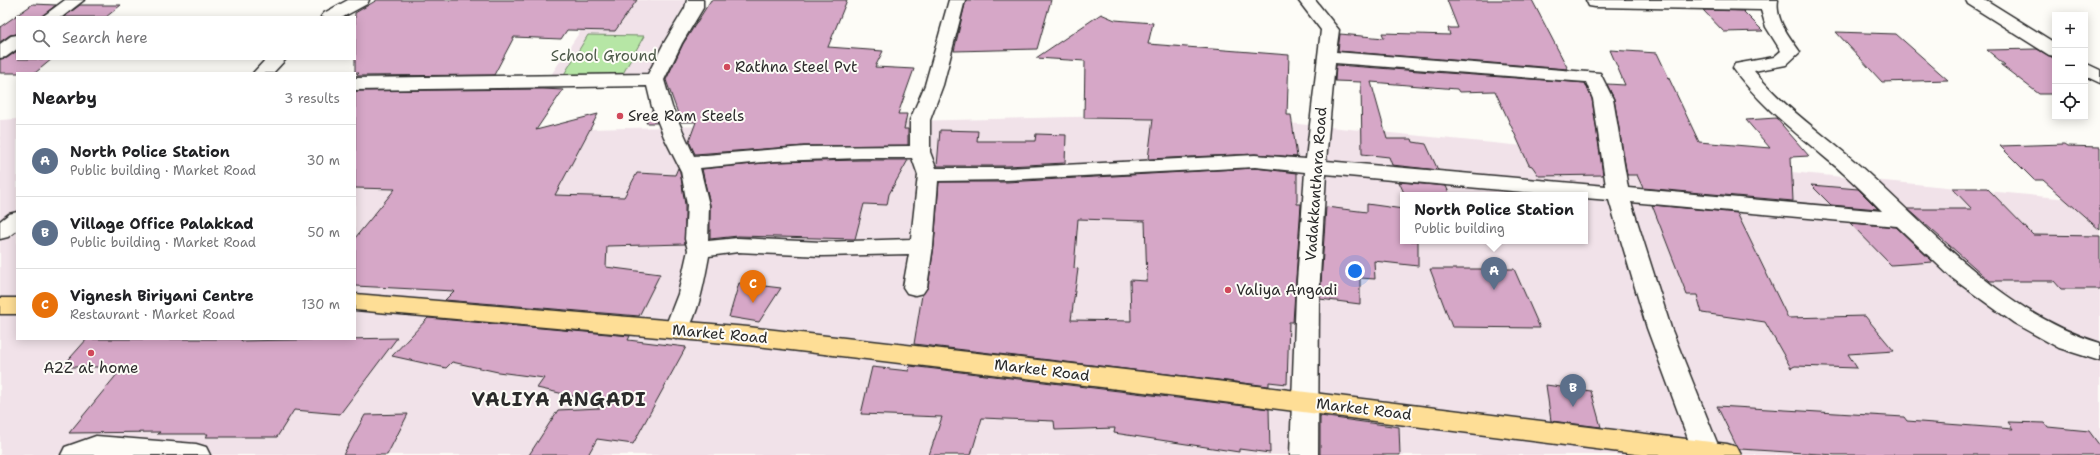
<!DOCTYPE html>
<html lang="en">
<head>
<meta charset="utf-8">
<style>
	:root { --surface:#fff; --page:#f2f2f2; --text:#202124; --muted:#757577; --line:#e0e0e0; --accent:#db2777 }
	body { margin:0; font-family:"Shantell Sans",sans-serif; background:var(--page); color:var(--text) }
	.controls { position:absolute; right:12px; top:12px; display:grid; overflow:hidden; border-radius:0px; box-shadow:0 2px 10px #0003 }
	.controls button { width:36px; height:36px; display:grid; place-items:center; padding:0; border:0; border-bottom:1px solid var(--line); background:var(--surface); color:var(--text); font:20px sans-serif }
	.you { position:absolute; left:1355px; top:271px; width:14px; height:14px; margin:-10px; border:3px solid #fff; border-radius:50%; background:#1a73e8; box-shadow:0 0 0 6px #1a73e833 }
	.badge { display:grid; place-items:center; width:26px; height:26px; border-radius:50%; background:var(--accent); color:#fff; font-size:13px; font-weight:700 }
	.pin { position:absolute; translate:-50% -33px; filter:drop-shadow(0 1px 2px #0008) }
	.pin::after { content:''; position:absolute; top:21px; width:14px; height:12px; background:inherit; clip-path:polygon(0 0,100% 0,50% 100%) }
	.popup { position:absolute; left:1400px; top:192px; width:188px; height:52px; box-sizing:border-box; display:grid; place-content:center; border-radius:0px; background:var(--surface); filter:drop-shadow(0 1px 3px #0005); font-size:13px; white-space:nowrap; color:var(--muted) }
	.popup b { font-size:15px; color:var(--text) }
	.popup::after { content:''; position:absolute; left:50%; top:100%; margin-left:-8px; border:8px solid transparent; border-top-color:var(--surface) }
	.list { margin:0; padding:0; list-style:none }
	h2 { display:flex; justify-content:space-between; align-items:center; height:52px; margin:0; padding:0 16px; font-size:17px }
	h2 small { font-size:13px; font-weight:400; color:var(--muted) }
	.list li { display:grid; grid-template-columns:26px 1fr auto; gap:12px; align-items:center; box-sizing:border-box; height:72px; padding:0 16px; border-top:1px solid var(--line) }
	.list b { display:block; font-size:15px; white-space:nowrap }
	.list p { margin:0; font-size:13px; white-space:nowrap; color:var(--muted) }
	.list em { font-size:13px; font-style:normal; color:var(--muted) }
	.icon { flex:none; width:22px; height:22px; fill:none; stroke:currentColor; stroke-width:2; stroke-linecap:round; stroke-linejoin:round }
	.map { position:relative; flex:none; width:2100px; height:455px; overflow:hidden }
	.search { position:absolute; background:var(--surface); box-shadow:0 2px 10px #0003; left:16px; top:16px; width:340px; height:44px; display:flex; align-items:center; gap:10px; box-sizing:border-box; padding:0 14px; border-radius:0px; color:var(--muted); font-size:15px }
	.panel { position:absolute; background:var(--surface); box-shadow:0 2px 10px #0003; left:16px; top:72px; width:340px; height:268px; border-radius:0px }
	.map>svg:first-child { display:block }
	.built { fill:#f1e2e9; fill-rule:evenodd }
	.green { fill:#b6e6a5; stroke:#708868 }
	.building { fill:#d6a7c7; stroke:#2b2b2b; fill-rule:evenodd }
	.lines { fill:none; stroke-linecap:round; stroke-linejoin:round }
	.minor-casing { stroke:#2b2b2b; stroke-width:3 }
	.major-casing { stroke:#2b2b2b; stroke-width:3 }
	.minor { fill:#fdfcf7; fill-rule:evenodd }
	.major { fill:#fede96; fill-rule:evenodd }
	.poi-dot { fill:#d1495b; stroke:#fdfcf7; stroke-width:1.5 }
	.labels { text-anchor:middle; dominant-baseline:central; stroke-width:4; stroke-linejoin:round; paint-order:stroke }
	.park-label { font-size:15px; fill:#4e5a4a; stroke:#fdfcf7 }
	.poi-label { font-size:15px; fill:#2b2b2b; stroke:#fdfcf7; text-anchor:start }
	.street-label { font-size:15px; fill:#2b2b2b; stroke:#fdfcf7 }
	.district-label { font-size:19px; font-weight:bold; letter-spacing:1px; fill:#2b2b2b; stroke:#fdfcf7 }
</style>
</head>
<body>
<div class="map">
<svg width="2100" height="455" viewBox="0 0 2100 455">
	<rect width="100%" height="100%" fill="#fdfcf7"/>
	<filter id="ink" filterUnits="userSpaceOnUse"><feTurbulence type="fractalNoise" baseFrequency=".025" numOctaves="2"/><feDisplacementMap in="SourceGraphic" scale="8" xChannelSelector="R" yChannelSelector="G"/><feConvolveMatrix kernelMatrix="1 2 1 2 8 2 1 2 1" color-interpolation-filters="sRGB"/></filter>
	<g filter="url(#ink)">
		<path class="built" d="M 601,0 L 687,0 L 644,78 L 549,78 Z
			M 1195,114 L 2100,202 L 2100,455 L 0,455 L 0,120 L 17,119 L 17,339 L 355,339 L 355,126 L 547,130 ZM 1403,195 L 1585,195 L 1585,241 L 1403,241 Z"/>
		<path class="green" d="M 588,35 L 644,36 L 621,77 L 563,76 Z"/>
		<path class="building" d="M 377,0 L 637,0 L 615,31 L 567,30 L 561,39 L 514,37 L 494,75 L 356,76 L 359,73 L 355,73 L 355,13 Z
			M 711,0 L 847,0 L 828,47 L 883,51 L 875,67 L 914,69 L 898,114 L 907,114 L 904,129 L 908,129 L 908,145 L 804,146 L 695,154 L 689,141 L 696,122 L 681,122 L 666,80 L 683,44 Z
			M 966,0 L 1051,0 L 1037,49 L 954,51 Z
			M 1447,0 L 1532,0 L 1568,69 L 1338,51 L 1340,34 L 1384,38 L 1382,33 L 1450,35 L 1448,28 L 1458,28 Z
			M 33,4 L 56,5 L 41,17 L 17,17 L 17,34 L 10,35 L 0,42 L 0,27 Z
			M 80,5 L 121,5 L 106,17 L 64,17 Z
			M 1703,10 L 1743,11 L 1763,31 L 1724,32 Z
			M 1101,14 L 1115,20 L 1153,23 L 1148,44 L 1289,55 L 1287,115 L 1291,115 L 1297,157 L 1255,154 L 1148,159 L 1153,119 L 1084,118 L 1085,61 L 1036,58 Z
			M 1836,32 L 1896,34 L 1948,80 L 1882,82 Z
			M 2037,49 L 2055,59 L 2055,94 L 2039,94 L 2001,65 L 2005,65 L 1987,50 Z
			M 1610,50 L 1657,53 L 1699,142 L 1770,148 L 1746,120 L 1776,118 L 1809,156 L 1791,157 L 1793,201 L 1643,188 L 1637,175 L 1627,175 L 1614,99 L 1607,84 L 1625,85 Z
			M 17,51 L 17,59 L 52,59 L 35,73 L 0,73 L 0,59 L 7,58 Z
			M 1336,65 L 1585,83 L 1592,99 L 1603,175 L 1539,176 L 1532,166 L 1529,165 L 1495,91 L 1459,92 L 1457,89 L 1371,82 L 1387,139 L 1412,139 L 1413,142 L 1426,144 L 1438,170 L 1392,165 L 1389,157 L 1362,154 L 1361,82 L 1335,81 Z
			M 543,89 L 563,90 L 536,130 L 598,114 L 555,195 L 624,197 L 637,173 L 675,175 L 678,168 L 680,171 L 685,205 L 685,244 L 607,246 L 606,267 L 660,274 L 639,316 L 445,300 L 454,291 L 355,286 L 355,238 L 395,189 L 355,188 L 355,91 Z
			M 652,110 L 657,123 L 646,123 Z
			M 940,130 L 978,131 L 977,141 L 1035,141 L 1036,134 L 1066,135 L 1065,163 L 1007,166 L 937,166 Z
			M 2065,144 L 2068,146 L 2100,147 L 2100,230 L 2043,180 L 2034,180 L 2000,146 Z
			M 861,160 L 908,160 L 889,194 L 887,205 L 864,204 L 855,239 L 738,236 L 710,239 L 710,205 L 702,169 L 775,162 Z
			M 1255,168 L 1297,173 L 1297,204 L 1301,204 L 1293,322 L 1289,322 L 1287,384 L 1269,382 L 1269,386 L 914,344 L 922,295 L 928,287 L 934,246 L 939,182 L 1007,182 ZM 1078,219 L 1145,221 L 1147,281 L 1130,280 L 1131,321 L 1071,320 L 1078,269 L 1074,268 Z
			M 1399,182 L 1446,186 L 1450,195 L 1405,195 Z
			M 1811,185 L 1858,189 L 1878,209 L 1831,205 Z
			M 1952,188 L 1987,188 L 2033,235 L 2100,236 L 2100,289 L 2061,289 L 2054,281 L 1990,281 L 1908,209 L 1972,209 Z
			M 1367,204 L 1403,209 L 1403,241 L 1418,241 L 1418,266 L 1374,261 L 1375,279 L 1360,278 L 1360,304 L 1320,299 L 1326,207 L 1367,212 Z
			M 1652,205 L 1737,213 L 1788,318 L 1865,316 L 1894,351 L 1848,354 L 1857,368 L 1795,366 L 1791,368 L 1765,322 L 1702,313 L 1697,295 L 1687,295 Z
			M 1850,223 L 1896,227 L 1933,262 L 1891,265 Z
			M 1430,269 L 1514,269 L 1540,328 L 1452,327 Z
			M 739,283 L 781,288 L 759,322 L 729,317 Z
			M 428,318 L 630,336 L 628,340 L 686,347 L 633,444 L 597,439 L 588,455 L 529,455 L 558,410 L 600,408 L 600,402 L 537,388 L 544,378 L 498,372 L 452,362 L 446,368 L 392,356 Z
			M 397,338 L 340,414 L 294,410 L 277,437 L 206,437 L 208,434 L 157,434 L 160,432 L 69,433 L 123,367 L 62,367 L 87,339 L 242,339 L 241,341 Z
			M 910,366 L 1269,409 L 1270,453 L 1239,449 L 1239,452 L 1114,433 L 1115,428 L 1055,430 L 1054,421 L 982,418 L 971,455 L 929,455 L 942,417 L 861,414 L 872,367 L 909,371 Z
			M 1546,385 L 1591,391 L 1601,427 L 1551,421 Z
			M 1717,406 L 1904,417 L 1907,421 L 2013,429 L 2008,422 L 2045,423 L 2048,427 L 2089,431 L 2100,446 L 2100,455 L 1835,455 L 1740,449 L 1736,445 Z
			M 408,414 L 387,455 L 343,455 L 365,415 Z
			M 1320,416 L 1399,427 L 1400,455 L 1320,455 Z"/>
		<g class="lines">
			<g class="minor-casing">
				<path id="minor" d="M 65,0 L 84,0 L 62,17 L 42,17 Z
					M 348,0 L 369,0 L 367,4 L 343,17 L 321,17 L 324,13 Z
					M 687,0 L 703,0 L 703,8 L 682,43 L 664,80 L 672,107 L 694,156 L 804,147 L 910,146 L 910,120 L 925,85 L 949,0 L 965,0 L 943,85 L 930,120 L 930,152 L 936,168 L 1007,168 L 1255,155 L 1306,159 L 1321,30 L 1298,0 L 1315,0 L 1339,30 L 1336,52 L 1600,73 L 1613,99 L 1628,188 L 1882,211 C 1863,191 1843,172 1822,155 C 1790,128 1757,102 1733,68 L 1735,64 L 1774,57 L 1781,51 L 1766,27 L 1761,10 L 1595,7 L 1589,6 L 1586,0 L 1778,0 C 1775,20 1789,36 1800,52 L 1786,65 L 1754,71 C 1784,108 1825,135 1860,166 C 1934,232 2002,313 2100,343 L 2100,361 L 2059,348 L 2014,323 L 1952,278 L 1897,226 L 1631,202 L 1671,328 L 1722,455 L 1694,455 L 1647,328 L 1609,200 L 1585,198 L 1585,195 L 1557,195 L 1326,174 L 1319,295 L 1318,455 L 1290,455 L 1296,295 L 1305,172 L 1255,167 L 1007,180 L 938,181 L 933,246 L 927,287 L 923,293 L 915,295 L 907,293 L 903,287 L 909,254 L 822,256 L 738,252 L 709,256 C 704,283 699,312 685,336 L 676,339 L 667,336 L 664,330 L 678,294 L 688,250 L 685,239 L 687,205 L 681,171 L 664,137 L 652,107 L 647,86 L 355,90 L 355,78 L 648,74 L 664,43 L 685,8 ZM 1335,63 L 1586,82 L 1593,99 L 1606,186 L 1326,161 ZM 861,158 L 912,158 L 918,175 L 911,239 L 822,242 L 738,238 L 708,241 L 709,205 L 700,168 L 775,161 Z
					M 1966,0 L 1986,0 L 2055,43 L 2055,56 L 2049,55 L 1968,4 Z
					M 17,35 L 17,49 L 6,57 L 0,58 L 0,44 L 11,36 Z
					M 266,59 L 286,59 L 273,73 L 253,73 Z
					M 2085,63 L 2100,70 L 2100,83 L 2085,76 Z
					M 17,212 L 17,230 L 8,237 L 0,239 L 0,221 L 9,214 Z
					M 96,436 L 196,444 L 206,447 L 210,455 L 61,455 L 65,447 Z"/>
			</g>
			<g class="major-casing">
				<path id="major" d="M 355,294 L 748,327 L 1160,374 L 1727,444 L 1737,447 L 1741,455 L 1643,455 L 1160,394 L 748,345 L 355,310 Z
					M 0,298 L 17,298 L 17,314 L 0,314 Z"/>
			</g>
			<use href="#minor" class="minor"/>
			<use href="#major" class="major"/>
		</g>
	</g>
	<g class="poi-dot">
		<circle cx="727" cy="67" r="4"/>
		<circle cx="620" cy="116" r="4"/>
		<circle cx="1228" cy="290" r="4"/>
		<circle cx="91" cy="353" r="4"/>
	</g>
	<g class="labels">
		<g class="park-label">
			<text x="604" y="56">School Ground</text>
		</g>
		<g class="poi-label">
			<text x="735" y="67">Rathna Steel Pvt</text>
			<text x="628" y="116">Sree Ram Steels</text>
			<text x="1236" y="290">Valiya Angadi</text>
			<text x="91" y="368" text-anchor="middle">A2Z at home</text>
		</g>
		<g class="street-label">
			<text transform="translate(1316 184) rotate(-86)">Vadakkanthara Road</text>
			<text transform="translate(720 334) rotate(5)">Market Road</text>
			<text transform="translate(1042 370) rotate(7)">Market Road</text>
			<text transform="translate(1364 409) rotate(7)">Market Road</text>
		</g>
		<g class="district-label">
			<text x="559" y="399">VALIYA ANGADI</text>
		</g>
	</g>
</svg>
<div class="controls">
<button>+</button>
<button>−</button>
<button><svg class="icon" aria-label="locate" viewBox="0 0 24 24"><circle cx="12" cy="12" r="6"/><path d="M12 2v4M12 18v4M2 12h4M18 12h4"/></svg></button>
</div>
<div class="you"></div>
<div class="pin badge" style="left:1494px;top:290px;background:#5c6f8a">A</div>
<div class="popup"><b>North Police Station</b>Public building</div>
<div class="pin badge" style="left:1573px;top:407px;background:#5c6f8a">B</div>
<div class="pin badge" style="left:753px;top:303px;background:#e8710a">C</div>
<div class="search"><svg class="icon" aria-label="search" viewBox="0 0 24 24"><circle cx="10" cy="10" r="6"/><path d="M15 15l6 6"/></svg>Search here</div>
<section class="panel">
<h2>Nearby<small>3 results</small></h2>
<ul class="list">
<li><span class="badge" style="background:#5c6f8a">A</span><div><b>North Police Station</b><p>Public building · Market Road</p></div><em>30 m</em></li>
<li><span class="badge" style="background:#5c6f8a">B</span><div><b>Village Office Palakkad</b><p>Public building · Market Road</p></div><em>50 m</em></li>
<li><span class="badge" style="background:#e8710a">C</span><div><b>Vignesh Biriyani Centre</b><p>Restaurant · Market Road</p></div><em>130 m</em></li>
</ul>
</section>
</div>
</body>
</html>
